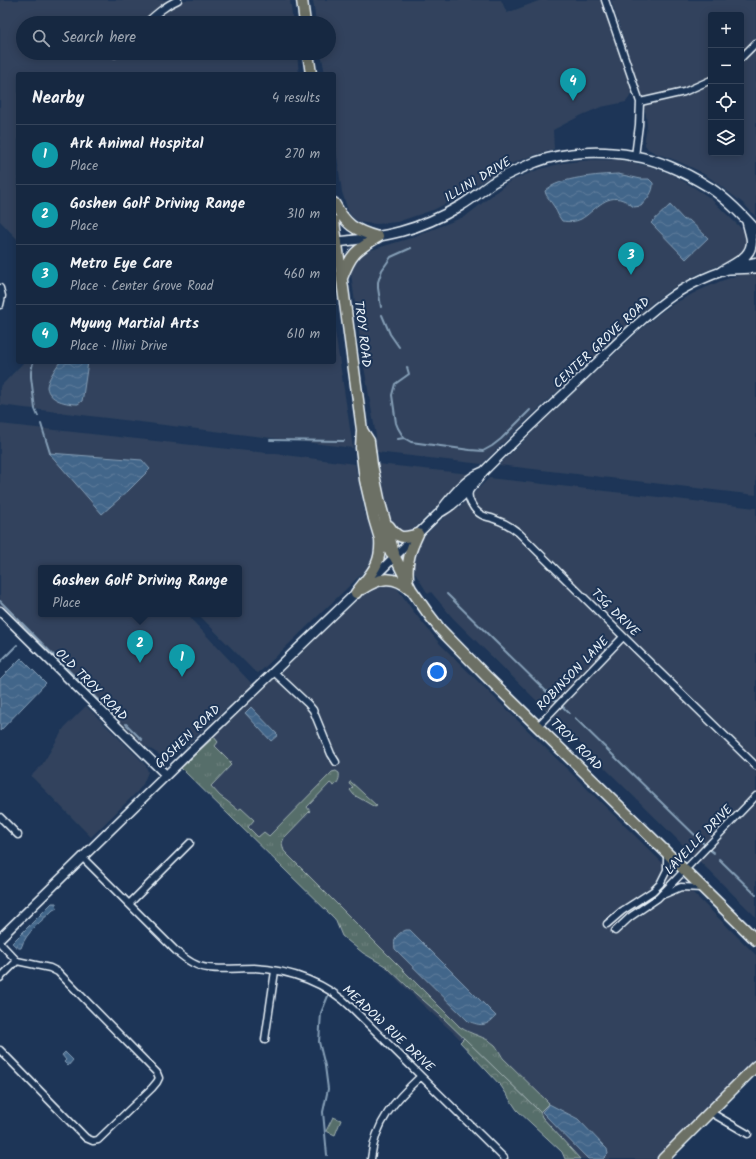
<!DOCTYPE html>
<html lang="en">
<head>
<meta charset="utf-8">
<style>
	:root { --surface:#162841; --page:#23344c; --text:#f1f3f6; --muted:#9ea6b1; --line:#35445a; --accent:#ff9aa2 }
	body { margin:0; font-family:Kalam,sans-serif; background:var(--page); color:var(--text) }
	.controls { position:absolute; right:12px; top:12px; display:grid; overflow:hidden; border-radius:4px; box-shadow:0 2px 10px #0003 }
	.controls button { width:36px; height:36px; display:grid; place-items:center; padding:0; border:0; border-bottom:1px solid var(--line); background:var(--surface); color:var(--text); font:20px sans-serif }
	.you { position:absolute; left:437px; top:672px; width:14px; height:14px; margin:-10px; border:3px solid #fff; border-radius:50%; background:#1a73e8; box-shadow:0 0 0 6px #1a73e833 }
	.badge { display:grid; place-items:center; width:26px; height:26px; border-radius:50%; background:var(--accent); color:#fff; font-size:13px; font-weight:700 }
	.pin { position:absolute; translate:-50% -33px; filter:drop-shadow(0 1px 2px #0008) }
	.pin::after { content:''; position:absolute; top:21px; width:14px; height:12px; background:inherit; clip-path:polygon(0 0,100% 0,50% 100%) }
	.popup { position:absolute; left:38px; top:565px; width:204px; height:52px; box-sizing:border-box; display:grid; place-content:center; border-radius:4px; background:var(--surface); filter:drop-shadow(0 1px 3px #0005); font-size:13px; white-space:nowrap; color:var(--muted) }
	.popup b { font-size:15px; color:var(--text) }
	.popup::after { content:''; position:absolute; left:50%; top:100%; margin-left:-8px; border:8px solid transparent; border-top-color:var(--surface) }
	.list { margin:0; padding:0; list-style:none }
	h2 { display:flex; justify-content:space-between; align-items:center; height:52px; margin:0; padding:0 16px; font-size:17px }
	h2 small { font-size:13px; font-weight:400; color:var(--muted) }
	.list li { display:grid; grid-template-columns:26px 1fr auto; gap:12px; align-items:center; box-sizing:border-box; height:60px; padding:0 16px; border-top:1px solid var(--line) }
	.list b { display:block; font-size:15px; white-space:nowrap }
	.list p { margin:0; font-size:13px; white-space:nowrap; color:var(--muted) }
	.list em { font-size:13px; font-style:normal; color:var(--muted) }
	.icon { flex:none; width:22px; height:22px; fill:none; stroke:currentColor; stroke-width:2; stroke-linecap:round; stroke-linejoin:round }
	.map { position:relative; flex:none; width:756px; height:1159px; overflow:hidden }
	.search { position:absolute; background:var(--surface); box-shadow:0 2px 10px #0003; left:16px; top:16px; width:320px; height:44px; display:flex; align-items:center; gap:10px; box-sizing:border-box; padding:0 14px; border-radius:22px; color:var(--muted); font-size:15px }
	.panel { position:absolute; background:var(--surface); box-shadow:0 2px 10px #0003; left:16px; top:72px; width:320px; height:292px; border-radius:4px }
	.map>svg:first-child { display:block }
	.built { fill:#31435d; fill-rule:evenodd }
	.grass { fill:url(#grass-tufts); stroke:#a0b0b1 }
	.forest { fill:url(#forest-crowns); stroke:#a0b0b1 }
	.green { fill:#576e6a; stroke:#a0b0b1 }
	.water { fill:url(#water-waves); stroke:#859eb6 }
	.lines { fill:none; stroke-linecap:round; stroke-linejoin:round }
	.stream { stroke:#859eb6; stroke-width:2 }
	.minor-casing { stroke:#e8f1f8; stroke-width:9 }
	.tertiary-casing { stroke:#e8f1f8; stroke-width:11 }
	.secondary-casing { stroke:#e8f1f8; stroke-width:12 }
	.primary-casing { stroke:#e8f1f8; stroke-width:13 }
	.minor { stroke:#1d3557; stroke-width:6 }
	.tertiary { stroke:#1d3557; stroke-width:8 }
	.secondary { stroke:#1d3557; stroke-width:9 }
	.primary { stroke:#6c7065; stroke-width:10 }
	.labels { text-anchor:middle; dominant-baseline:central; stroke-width:4; stroke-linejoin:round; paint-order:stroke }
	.street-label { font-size:13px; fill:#e8f1f8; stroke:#1d3557 }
</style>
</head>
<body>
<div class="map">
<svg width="756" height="1159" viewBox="0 0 756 1159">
	<defs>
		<pattern id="grass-tufts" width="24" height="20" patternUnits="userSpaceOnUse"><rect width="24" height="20" fill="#576e6a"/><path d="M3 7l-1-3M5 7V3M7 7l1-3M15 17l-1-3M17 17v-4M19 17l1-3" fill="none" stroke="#6f8380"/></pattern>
		<pattern id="forest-crowns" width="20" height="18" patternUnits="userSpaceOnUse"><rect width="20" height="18" fill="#576e6a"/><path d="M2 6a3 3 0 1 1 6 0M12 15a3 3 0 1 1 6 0" fill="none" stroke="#6f8380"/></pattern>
		<pattern id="water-waves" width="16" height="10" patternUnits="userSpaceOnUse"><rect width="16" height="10" fill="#43668a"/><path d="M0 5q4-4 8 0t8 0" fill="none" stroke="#5e7c9b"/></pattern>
	</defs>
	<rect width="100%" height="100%" fill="#1d3557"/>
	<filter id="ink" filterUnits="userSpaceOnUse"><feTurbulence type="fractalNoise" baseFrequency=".025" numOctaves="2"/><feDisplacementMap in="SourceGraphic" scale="8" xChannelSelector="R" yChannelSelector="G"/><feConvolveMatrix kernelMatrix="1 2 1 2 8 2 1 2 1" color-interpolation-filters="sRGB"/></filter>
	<g filter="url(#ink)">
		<path class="built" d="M 0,0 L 290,0 L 293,23 L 23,23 L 23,53 L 297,53 L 299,74 L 18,74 L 18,240 L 0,221 Z
			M 313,0 L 501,0 L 507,13 L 541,0 L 602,0 L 631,90 L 631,94 L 629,98 L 626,102 L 601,107 L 582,115 L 553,130 L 554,149 L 523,159 L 507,166 L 453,200 L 433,210 L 397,222 L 377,224 L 365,223 L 359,222 L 352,217 L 348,211 L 342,192 L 334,137 L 334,74 L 325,74 L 321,53 L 329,53 L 329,23 L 316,23 Z
			M 611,0 L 756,0 L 756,217 L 744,204 L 710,178 L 697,170 L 675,160 L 655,153 L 648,149 L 645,145 L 645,138 L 647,126 L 646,115 L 637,82 ZM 711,15 L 741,15 L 741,153 L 711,153 Z
			M 591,160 L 621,160 L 652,167 L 673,175 L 695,188 L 710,198 L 746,233 L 749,239 L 748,245 L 744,251 L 735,259 L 696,275 L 671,289 L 652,303 L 517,429 L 482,464 L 376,452 L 375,443 L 376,436 L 362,355 L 350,266 L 361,253 L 411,238 L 466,216 L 510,181 L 540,169 L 563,163 Z
			M 756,271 L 756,495 L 499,465 L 552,413 L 639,331 L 659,314 L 675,303 L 698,291 L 721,281 L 741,274 Z
			M 334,325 L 353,448 L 0,405 L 0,387 L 24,362 L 334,362 Z
			M 0,424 L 285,455 L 355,464 L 365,513 L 376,545 L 376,553 L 372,564 L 262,670 L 258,673 L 253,670 L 198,614 L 239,614 L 239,568 L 41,568 L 41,614 L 194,614 L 190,618 L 252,684 L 252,685 L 177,754 L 169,757 L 160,755 L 141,743 L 0,605 Z
			M 378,464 L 470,474 L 413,530 L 408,533 L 402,533 L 394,528 L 387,507 L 381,484 Z
			M 489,478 L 756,508 L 756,917 L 471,636 L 452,617 L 431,592 L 428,594 L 415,573 L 411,565 L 419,541 L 456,506 L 459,508 Z
			M 376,584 L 391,584 L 397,588 L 413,611 L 440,644 L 756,955 L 756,1057 L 656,1159 L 577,1159 L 509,1092 L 456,1035 L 424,1006 L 182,765 L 371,586 Z
			M 86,706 L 141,760 L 146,766 L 148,772 L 143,784 L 137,792 L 91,837 L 31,776 L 42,765 L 64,728 Z"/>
		<path class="grass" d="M 214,737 L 218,742 L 215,746 L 231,762 L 229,763 L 231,765 L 211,786 L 220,796 L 227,801 L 238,810 L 241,808 L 254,820 L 248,827 L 258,837 L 264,832 L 269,836 L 332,772 L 336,771 L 339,773 C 340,778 338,783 334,786 L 330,783 L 307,807 L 310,811 L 284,838 L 282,843 L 284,851 L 460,1027 C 471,1035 485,1036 495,1045 C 497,1047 501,1055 503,1058 L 549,1103 L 540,1112 L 439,1014 L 408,987 L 387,967 L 363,953 L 342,936 L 335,919 L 181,768 Z"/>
		<path class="forest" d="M 464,1038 L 540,1112 L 542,1117 L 580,1159 L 565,1159 L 562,1152 L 517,1110 L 501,1086 L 460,1042 Z"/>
		<path class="green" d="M 350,782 L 351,782 L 377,806 L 375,807 L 354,795 L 350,790 L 353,787 L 349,784 Z
			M 333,1117 L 341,1120 L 335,1135 L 326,1131 Z"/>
		<path class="water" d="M 618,174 L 641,179 L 649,179 L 653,183 C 654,192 647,199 641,206 L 634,207 C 630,205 627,201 623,200 C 605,193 594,212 581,219 C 575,222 569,222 562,221 C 557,215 556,208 551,202 C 548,197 546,196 545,191 C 559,177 599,175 618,174 Z
			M 670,205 L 684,220 L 689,220 L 708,238 L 686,259 L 651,223 Z
			M 60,362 L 88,362 L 83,396 L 82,401 L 78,404 C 67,404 49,401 47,387 C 47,381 56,367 60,362 Z
			M 49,453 L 142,460 L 150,469 L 128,491 L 102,514 Z
			M 21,658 L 46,683 L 0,731 L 0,679 Z
			M 251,707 L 278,735 L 271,741 L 245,713 Z
			M 52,903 L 56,903 L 57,908 L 53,910 C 42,921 26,932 21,948 C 18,949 14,945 12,943 Z
			M 406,930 L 410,930 L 496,1016 C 486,1027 481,1026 468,1021 L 395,949 C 393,939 396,934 406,930 Z
			M 65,1052 L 73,1060 L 68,1066 L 64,1062 L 66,1060 L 62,1055 Z
			M 549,1104 L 578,1119 L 603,1145 L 607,1149 L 608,1154 L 603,1159 L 588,1159 L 542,1112 Z"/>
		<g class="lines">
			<path class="stream" d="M 381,307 L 378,288 L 378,282 L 382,270 L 391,257 L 411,248
				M 382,315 L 390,334 L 399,347
				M 33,362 L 31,372 L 31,377 L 35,409 L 38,416
				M 41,424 L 50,453
				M 404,438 L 398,428 L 396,423 L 392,395 L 395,384 L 409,374 L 407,367
				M 398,439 L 404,438 L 411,442 L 470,450 L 483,451 L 492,446 L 501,439 L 530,410
				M 270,440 L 344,441
				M 447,594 L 556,701
				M 0,601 L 100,702
				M 0,617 L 23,639
				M 0,662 L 17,645
				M 562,706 L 569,713
				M 575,718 L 704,844
				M 126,724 L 142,740
				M 710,850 L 714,853
				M 719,859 L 756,895
				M 327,1155 L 323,1112 L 328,1089 L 325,1066 L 319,1042 L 321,1013 L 328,996"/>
			<g class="minor-casing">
				<path id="minor" d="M 605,0 L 640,102 L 639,125 L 635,156
					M 146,23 C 156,14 166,5 178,0
					M 115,54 L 115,53
					M 741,58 L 756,43
					M 640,102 L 684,92 L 711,80
					M 0,288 L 2,296 L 0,305
					M 471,488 C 464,496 474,511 482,515 C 485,517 490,517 494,519 C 503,522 511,526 519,533 L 636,649 L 756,766
					M 274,672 L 308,704 L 313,710 L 331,754 L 336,762
					M 538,726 L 623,637
					M 0,817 L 18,835
					M 82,857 L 176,951 C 185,959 196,967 208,968 C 223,970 239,968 254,968 C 291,970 327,983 353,1009 L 504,1158
					M 665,894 L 681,887 L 702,888
					M 129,904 L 190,843
					M 607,924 L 622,911 L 653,891 L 660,884 L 667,870 L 667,853
					M 615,931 L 630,917 L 658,898 L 756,796
					M 0,943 L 17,961 L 50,968 L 58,972 L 157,1073 L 159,1078 L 157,1082 L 152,1088 L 98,1140 L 93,1141 L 86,1138 L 0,1050
					M 0,978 L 17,961
					M 265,1040 L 275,971
					M 710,1112 L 748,1134
					M 371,1159 C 375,1122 395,1100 421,1076"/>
			</g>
			<g class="tertiary-casing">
				<path id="tertiary" d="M 441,510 C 451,497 466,478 482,472
					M 369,582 L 438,514 C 455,505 472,488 483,472 C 516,439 550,407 584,375 C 612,348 643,316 675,294 C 700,278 727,268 756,262
					M 0,611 L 166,775
					M 0,938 L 188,754 L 360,589"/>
			</g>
			<g class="secondary-casing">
				<path id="secondary" d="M 337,242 C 385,237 418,231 460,206 C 472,199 481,191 492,183 C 505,175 521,168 536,162 C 566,151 603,150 634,156 C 659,160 688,174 709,187 C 727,199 742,215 756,230
					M 730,269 L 756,268
					M 722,271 C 735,263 755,256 751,237 C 750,232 748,226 747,221"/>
			</g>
			<g class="primary-casing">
				<path id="primary" d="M 302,0 L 305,23
					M 308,53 L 311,74
					M 334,203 C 346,225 354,230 378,237
					M 334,221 L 362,430 L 361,448 L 365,480 L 374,519 L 380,539 L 395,557 L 411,589 L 427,612 L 440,629 L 486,676 L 756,940
					M 342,278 C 351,254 356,250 378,237
					M 362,430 L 369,441 L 372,465 L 380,503 L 394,553
					M 389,526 C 398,539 403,539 418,534
					M 408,578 C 406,561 411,549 418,534
					M 362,589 C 379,578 393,574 410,589
					M 356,593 C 371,573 382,565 380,539
					M 663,1159 L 756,1066"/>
			</g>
			<use href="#minor" class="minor"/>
			<use href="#tertiary" class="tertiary"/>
			<use href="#secondary" class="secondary"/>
			<use href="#primary" class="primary"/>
		</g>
	</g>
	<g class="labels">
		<g class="street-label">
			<text transform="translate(478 180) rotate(-31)">ILLINI DRIVE</text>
			<text transform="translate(362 334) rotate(83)">TROY ROAD</text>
			<text transform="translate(602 343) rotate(-43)">CENTER GROVE ROAD</text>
			<text transform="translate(615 613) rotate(45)">TSG DRIVE</text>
			<text transform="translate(573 674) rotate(-46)">ROBINSON LANE</text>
			<text transform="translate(91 685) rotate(45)">OLD TROY ROAD</text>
			<text transform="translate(188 737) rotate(-44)">GOSHEN ROAD</text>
			<text transform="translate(576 745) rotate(45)">TROY ROAD</text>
			<text transform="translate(699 840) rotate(-46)">LAVELLE DRIVE</text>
			<text transform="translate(388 1029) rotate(43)">MEADOW RUE DRIVE</text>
		</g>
	</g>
</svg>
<div class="controls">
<button>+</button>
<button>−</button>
<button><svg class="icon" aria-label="locate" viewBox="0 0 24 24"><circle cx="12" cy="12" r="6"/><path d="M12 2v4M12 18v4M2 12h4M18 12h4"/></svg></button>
<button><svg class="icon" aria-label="layers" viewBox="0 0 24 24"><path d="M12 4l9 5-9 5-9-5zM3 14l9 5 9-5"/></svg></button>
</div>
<div class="you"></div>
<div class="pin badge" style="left:182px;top:677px;background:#0f9aa8">1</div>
<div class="pin badge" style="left:140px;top:663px;background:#0f9aa8">2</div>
<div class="popup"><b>Goshen Golf Driving Range</b>Place</div>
<div class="pin badge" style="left:631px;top:275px;background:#0f9aa8">3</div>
<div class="pin badge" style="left:573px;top:101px;background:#0f9aa8">4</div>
<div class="search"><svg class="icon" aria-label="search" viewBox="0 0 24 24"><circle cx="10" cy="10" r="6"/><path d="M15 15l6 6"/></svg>Search here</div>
<section class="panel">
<h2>Nearby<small>4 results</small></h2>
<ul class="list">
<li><span class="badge" style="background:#0f9aa8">1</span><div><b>Ark Animal Hospital</b><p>Place</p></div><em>270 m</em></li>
<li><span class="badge" style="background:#0f9aa8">2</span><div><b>Goshen Golf Driving Range</b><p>Place</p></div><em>310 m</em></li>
<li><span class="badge" style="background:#0f9aa8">3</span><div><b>Metro Eye Care</b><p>Place · Center Grove Road</p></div><em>460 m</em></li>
<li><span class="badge" style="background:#0f9aa8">4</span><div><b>Myung Martial Arts</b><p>Place · Illini Drive</p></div><em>610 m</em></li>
</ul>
</section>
</div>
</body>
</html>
